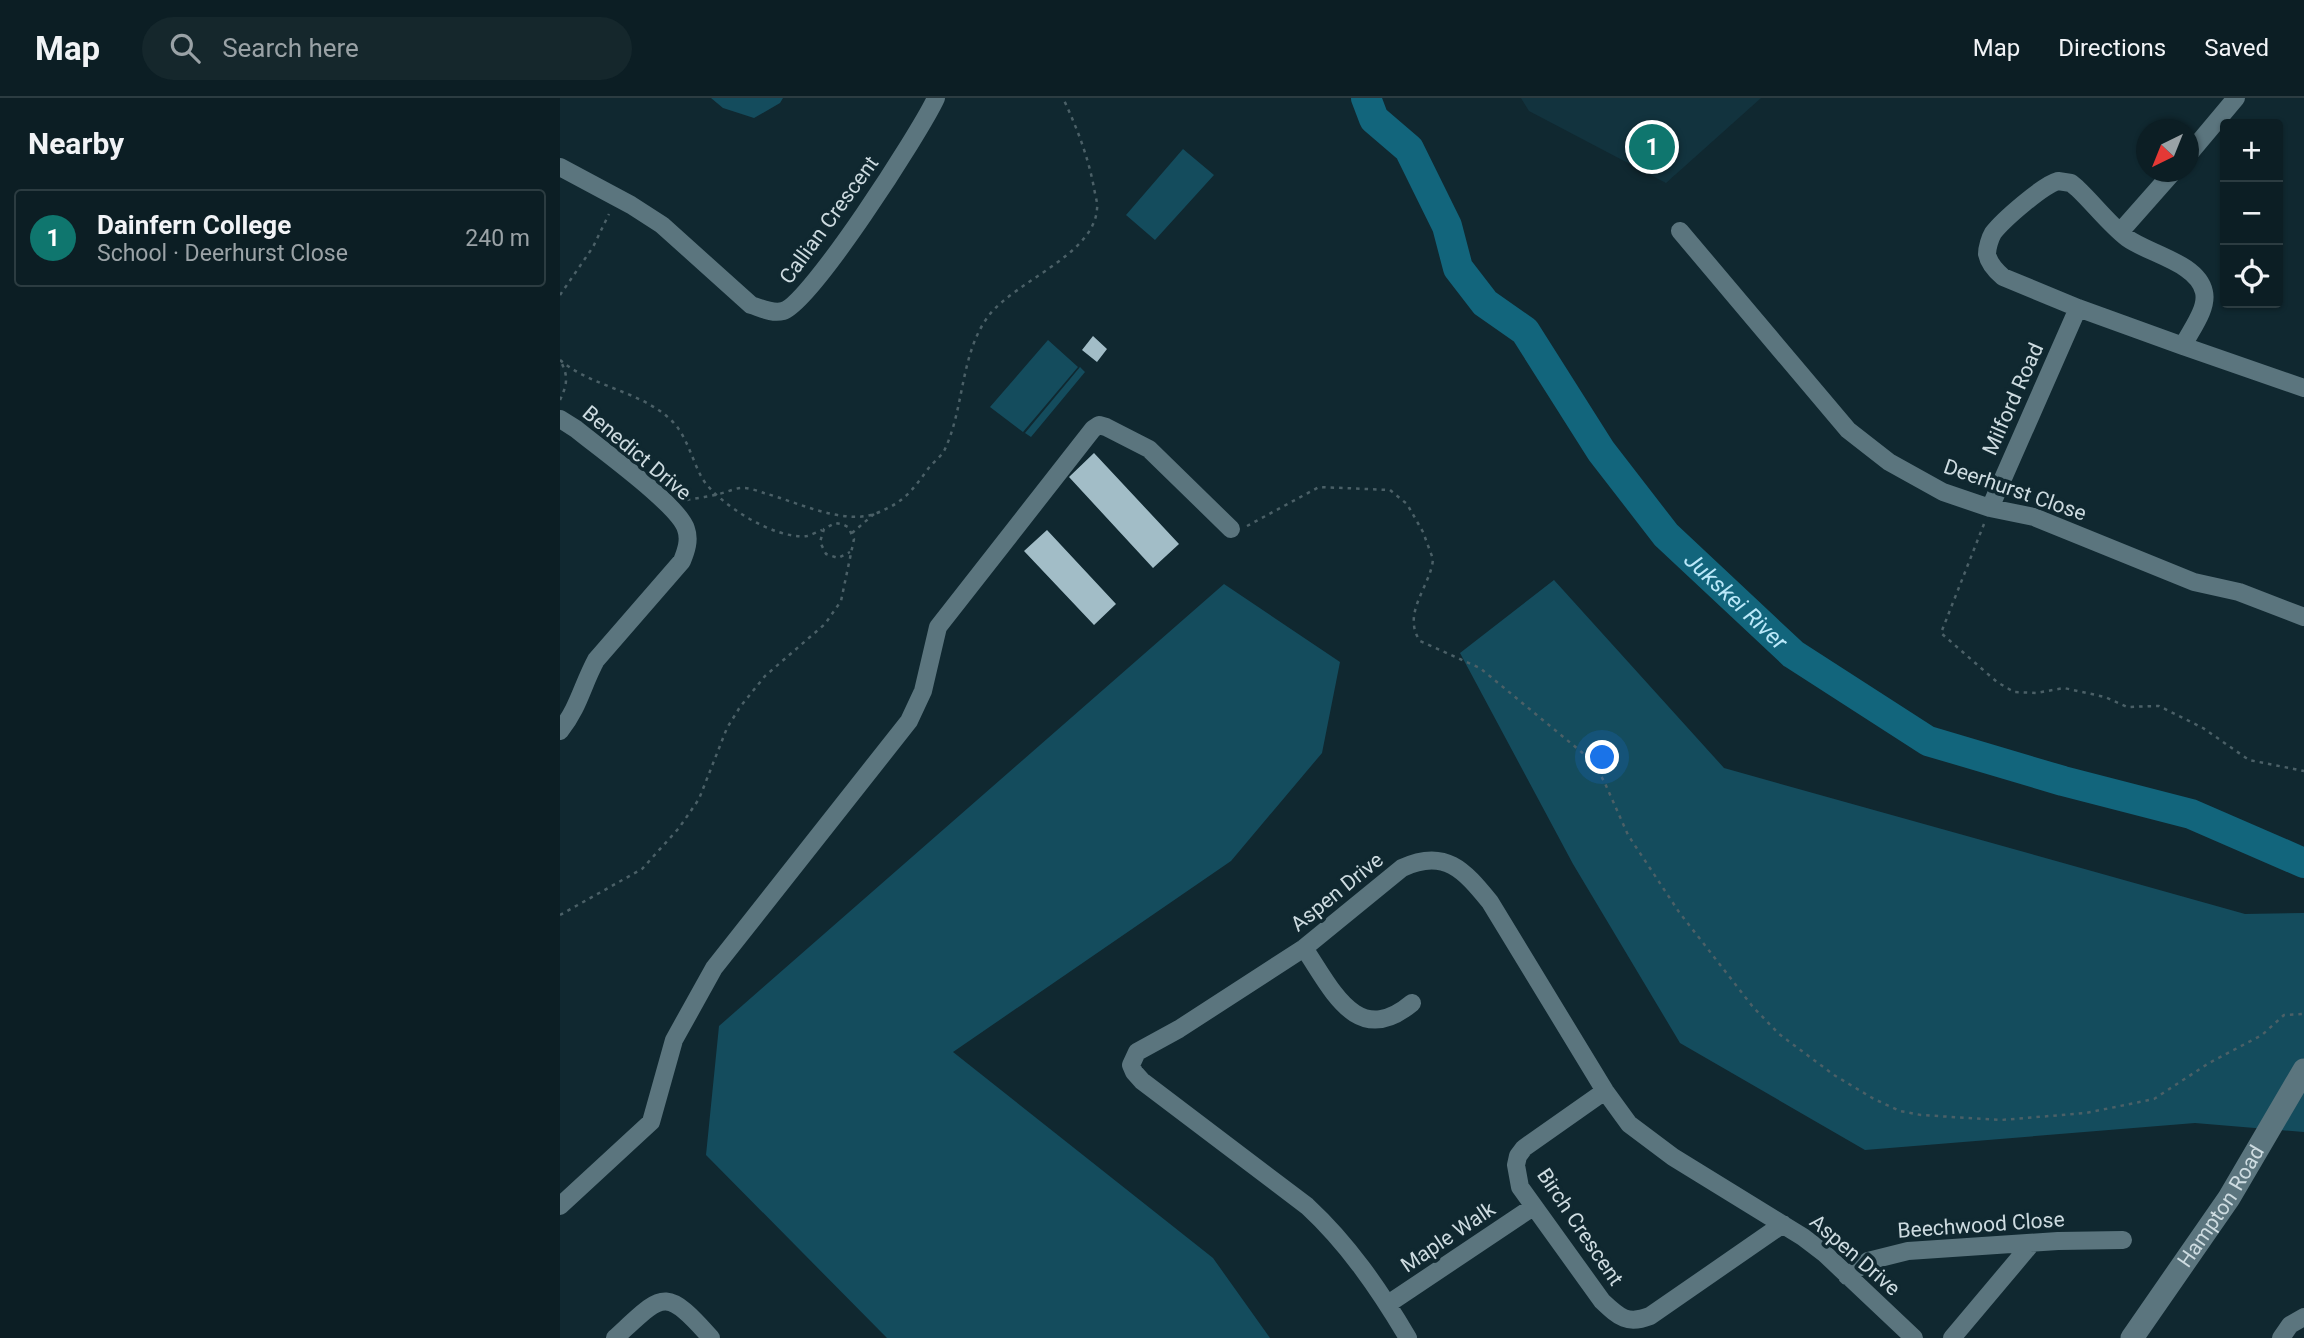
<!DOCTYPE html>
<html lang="en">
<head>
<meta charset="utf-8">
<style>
	:root { --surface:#0c1e24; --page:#15272c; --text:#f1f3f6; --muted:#9aa2a6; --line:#2c3c41; --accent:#0f766e }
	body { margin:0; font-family:Roboto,sans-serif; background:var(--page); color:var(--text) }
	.controls { position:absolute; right:21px; top:21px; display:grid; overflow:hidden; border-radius:7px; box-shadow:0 2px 5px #0004 }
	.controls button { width:63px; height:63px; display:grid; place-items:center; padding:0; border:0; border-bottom:2px solid var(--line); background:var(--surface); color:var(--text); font:35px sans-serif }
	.compass { position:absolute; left:1576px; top:21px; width:63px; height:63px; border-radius:50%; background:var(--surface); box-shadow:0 2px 5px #0004; rotate:223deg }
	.you { position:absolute; left:1043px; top:660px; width:24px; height:24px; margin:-18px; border:5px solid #fff; border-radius:50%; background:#1a73e8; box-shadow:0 0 0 10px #1a73e833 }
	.badge { display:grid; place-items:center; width:46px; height:46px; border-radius:50%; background:var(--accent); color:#fff; font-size:23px; font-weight:700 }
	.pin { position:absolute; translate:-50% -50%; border:4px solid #fff; box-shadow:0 2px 7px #0006 }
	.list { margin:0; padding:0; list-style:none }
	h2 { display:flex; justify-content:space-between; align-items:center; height:91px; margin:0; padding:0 28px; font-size:30px }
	h2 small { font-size:23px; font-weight:400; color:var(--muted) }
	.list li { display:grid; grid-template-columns:46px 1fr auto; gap:21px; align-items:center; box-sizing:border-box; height:98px; margin:0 14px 14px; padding:0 14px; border:2px solid var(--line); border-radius:7px }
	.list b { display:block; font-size:26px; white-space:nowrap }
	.list p { margin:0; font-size:23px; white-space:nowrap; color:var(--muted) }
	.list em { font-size:23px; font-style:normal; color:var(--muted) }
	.icon { flex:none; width:38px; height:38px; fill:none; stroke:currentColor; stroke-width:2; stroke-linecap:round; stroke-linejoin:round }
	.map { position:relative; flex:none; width:1744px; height:1240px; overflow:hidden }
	header { display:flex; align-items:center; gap:42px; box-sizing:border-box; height:98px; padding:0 35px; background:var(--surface); border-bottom:2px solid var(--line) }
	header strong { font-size:33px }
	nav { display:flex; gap:38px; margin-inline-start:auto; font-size:24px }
	.search { width:490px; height:63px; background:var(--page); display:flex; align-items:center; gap:18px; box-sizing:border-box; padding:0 24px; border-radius:38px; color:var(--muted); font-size:26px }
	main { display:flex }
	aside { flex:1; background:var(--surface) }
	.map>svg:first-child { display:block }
	.built { fill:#12333e }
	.green { fill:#144c5d }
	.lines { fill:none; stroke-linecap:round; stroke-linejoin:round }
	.river { stroke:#12657c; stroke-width:30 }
	.building { fill:#a2bdc7 }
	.path { stroke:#4b6067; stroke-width:2.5; stroke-dasharray:3.5 5; stroke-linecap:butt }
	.minor { stroke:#5b757e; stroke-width:18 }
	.tertiary { stroke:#5b757e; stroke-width:23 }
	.labels { text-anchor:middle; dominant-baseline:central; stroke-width:7; stroke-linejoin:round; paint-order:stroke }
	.street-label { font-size:21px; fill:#cddbe0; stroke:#102830 }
	.water-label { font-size:23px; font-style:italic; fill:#bae8f9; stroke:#102830 }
</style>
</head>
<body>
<header>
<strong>Map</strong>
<div class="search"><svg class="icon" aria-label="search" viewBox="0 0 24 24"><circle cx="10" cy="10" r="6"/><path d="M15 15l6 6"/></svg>Search here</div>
<nav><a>Map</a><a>Directions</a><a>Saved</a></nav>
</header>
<main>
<aside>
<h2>Nearby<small></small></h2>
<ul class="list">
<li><span class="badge">1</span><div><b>Dainfern College</b><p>School · Deerhurst Close</p></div><em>240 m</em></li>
</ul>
</aside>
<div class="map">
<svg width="1744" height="1240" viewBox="0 0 1744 1240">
	<rect width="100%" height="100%" fill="#102830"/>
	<path class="built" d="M 961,0 L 1201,0 L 1106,85 L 969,13 Z"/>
	<path class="green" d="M 151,0 L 223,0 L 220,5 L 194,20 L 163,10 Z
		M 623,51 L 654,77 L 595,142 L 566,117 Z
		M 488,242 L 518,269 L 463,334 L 430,309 Z
		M 520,269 L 525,274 L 471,339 L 465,335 Z
		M 994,482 L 1164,670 L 1685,816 L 1744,815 L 1744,1034 L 1635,1025 L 1305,1052 L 1120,945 L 1013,766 L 900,555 Z
		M 664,486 L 780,564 L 762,655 L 671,763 L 393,954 L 653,1160 L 710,1240 L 327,1240 L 146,1057 L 159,928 Z"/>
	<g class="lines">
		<path class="river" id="s1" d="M 806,0 L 814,21 L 849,51 L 887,128 L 898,170 L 925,205 L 965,233 L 1041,353 L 1106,437 L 1233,556 L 1368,643 L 1503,683 L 1631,716 L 1744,765"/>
	</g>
	<path class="building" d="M 533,238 L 547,251 L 537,264 L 522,252 Z
		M 534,355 L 619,446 L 593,470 L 509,379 Z
		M 487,432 L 556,506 L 534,527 L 464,453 Z"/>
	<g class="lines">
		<path class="path" d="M 0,197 L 33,149 L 49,116
			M 0,262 C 33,290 80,292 112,323 C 127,338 132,362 142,380 C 158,406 215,442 247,438 C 251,437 257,434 262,432
			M 0,302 C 6,289 9,280 2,266
			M 127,402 C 137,400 148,399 158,396 C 166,395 176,389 184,390 C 190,390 198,393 204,395 C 237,404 285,428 317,415 C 344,404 351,394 368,371 C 373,364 382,358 385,351 C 405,308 400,254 430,216 C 458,182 534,156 537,111 C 538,105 535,97 534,90 C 528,58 517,30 503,0
			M 1424,426 L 1381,535 L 1437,584 L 1454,594 L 1476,595 L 1504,590 L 1545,599 L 1567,609 L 1599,608 L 1643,630 L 1689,662 L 1744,673
			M 687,428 L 759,389 L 830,392 L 847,406 L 863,434 L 873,461 C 871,488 841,515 860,543 L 920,570 L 1030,661 L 1044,683 L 1068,737 L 1119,814 L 1193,909 L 1219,936 L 1274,977 L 1314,1001 L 1340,1013 L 1361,1017 L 1441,1022 L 1526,1015 L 1594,1001 L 1649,965 L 1702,937 L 1724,917 L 1744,916
			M 292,435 L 314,416
			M 0,817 L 82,771 L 119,730 L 139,701 L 167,630 L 180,609 L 205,578 L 265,526 L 281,503 L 294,441 L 288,429 L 282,426 L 275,425 L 264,431 L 260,444 L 266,456 L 278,460 L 290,454"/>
		<path class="minor" d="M 1629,56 L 1676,0
			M 0,69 L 71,107 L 102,127 L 191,207 C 201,210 212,216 223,213 C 250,206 361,33 376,0
			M 1498,83 L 1511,85 L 1517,90 C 1534,106 1549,126 1567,140 C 1589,156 1638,165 1644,194 C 1648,211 1630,233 1623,248 L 1518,210 L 1443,179 C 1436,173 1429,166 1427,156 C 1427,150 1430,140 1433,135 C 1443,122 1483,87 1498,83 Z
			M 1120,133 L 1288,332 L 1329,364 L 1383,394 L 1430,410 L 1474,419 L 1634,484 L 1679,494 L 1744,519
			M 1560,134 L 1613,74
			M 1623,248 L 1744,290
			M 0,321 L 16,331 C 39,350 119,407 126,431 C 130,442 126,453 122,463 L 36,562 C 22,588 19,609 0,633
			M 1430,410 L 1518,210
			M 744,850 C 772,891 797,951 852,905
			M 1045,993 L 964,1050 L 958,1058 L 956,1067 L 960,1089 L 1042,1203 C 1059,1219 1067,1227 1090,1218 L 1223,1126
			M 0,1108 L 91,1024 L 114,942 L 154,870 L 349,623 L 363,593 L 378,529 L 533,331 L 539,327 L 546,329 L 589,351 L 671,431
			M 1287,1178 L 1308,1163 L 1348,1153 L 1498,1143 L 1563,1142
			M 828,1206 L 973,1109
			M 55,1240 C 103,1196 104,1187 151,1240
			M 848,1240 C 819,1191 788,1146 747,1108 L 582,983 L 574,974 L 571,967 L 577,954 L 619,931 L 744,850 L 842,770 C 885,750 904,772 930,804 L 1045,993 L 1069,1026 L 1113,1059 L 1243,1139 L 1264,1155 L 1354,1240
			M 1392,1240 L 1472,1145
			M 1721,1240 L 1730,1227 L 1744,1219"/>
		<path class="tertiary" id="s2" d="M 1572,1240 L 1669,1100 L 1744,972"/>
	</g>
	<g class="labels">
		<g class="street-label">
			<text transform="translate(269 122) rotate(-54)">Callian Crescent</text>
			<text transform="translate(1453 301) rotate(-66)">Milford Road</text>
			<text transform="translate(77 355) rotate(40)">Benedict Drive</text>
			<text transform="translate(1455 392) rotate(19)">Deerhurst Close</text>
			<text transform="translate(777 794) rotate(-39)">Aspen Drive</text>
			<text stroke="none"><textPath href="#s2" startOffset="159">Hampton Road</textPath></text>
			<text transform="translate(1421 1127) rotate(-4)">Beechwood Close</text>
			<text transform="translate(1020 1129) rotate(56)">Birch Crescent</text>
			<text transform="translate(888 1139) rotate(-34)">Maple Walk</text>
			<text transform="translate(1295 1157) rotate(41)">Aspen Drive</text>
		</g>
		<g class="water-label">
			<text stroke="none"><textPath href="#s1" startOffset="635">Jukskei River</textPath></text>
		</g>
	</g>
</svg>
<div class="controls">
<button>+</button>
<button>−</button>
<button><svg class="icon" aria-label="locate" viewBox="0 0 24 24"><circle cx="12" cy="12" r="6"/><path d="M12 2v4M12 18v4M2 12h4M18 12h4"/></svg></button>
</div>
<svg class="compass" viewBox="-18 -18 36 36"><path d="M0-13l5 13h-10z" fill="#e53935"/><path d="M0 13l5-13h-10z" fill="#9aa2a6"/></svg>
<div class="you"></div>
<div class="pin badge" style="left:1092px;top:49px">1</div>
</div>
</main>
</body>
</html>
